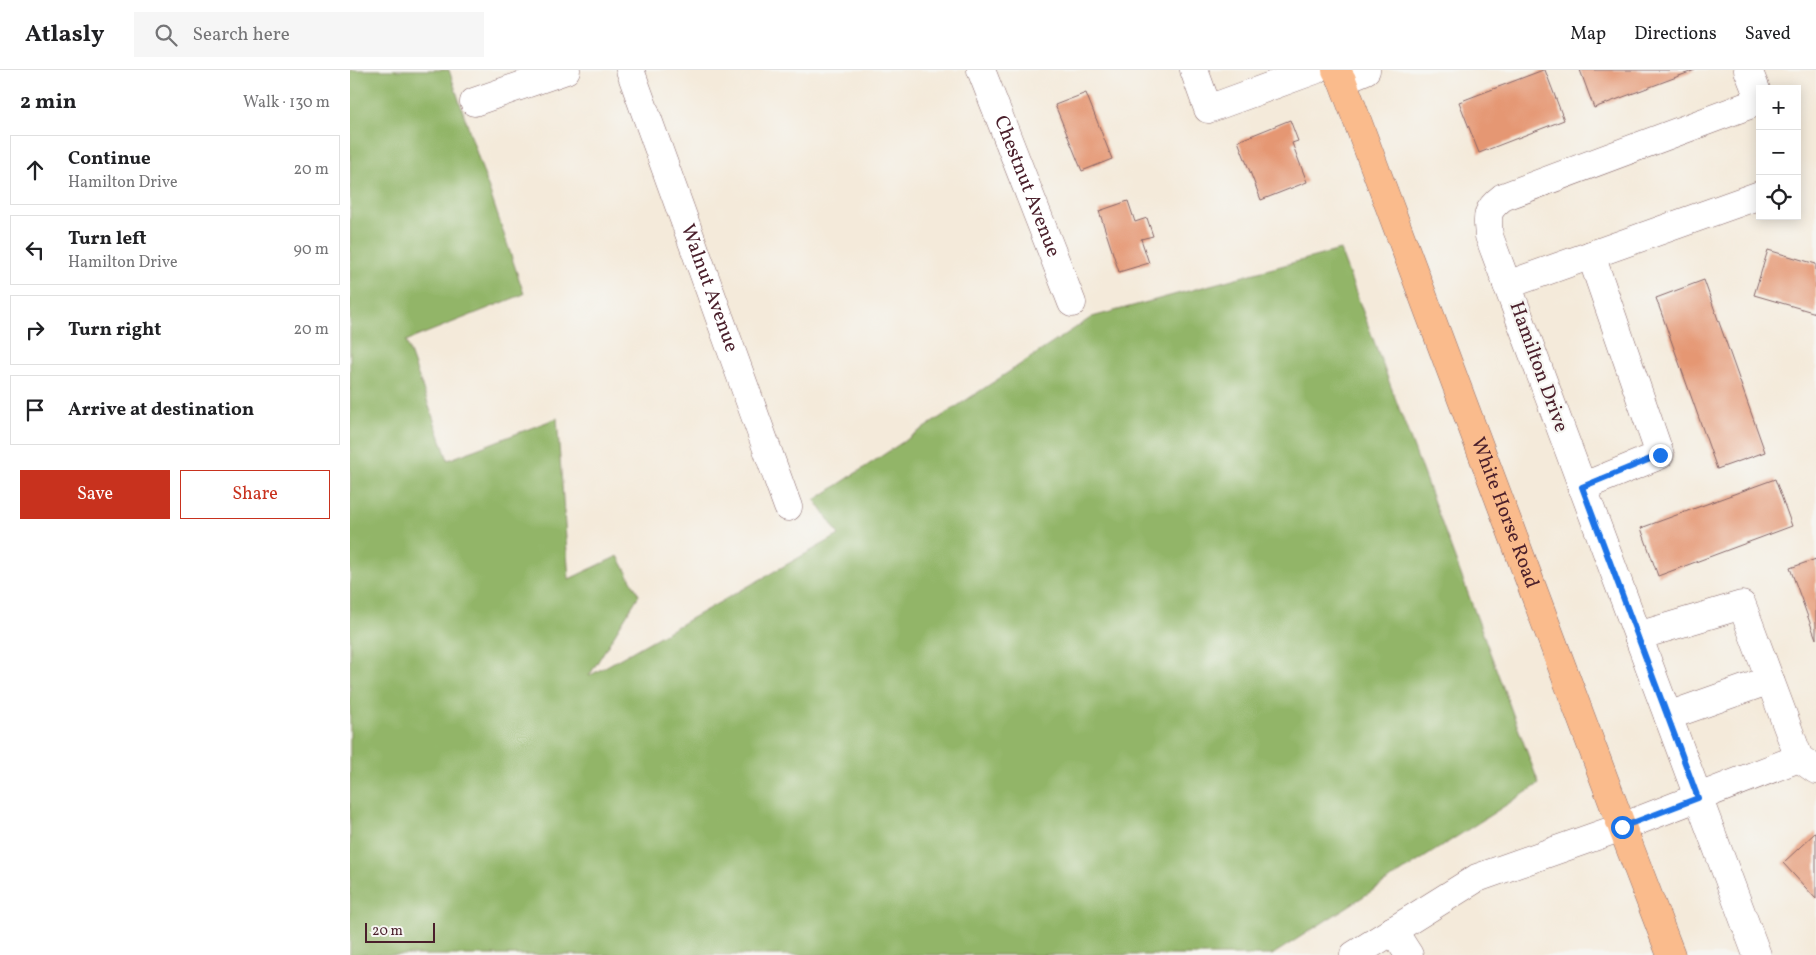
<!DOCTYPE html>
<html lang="en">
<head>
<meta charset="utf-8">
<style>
	:root { --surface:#fff; --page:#f6f6f6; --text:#202124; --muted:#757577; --line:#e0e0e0; --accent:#c8321e }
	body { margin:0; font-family:Vollkorn,serif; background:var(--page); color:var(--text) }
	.controls { position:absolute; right:15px; top:15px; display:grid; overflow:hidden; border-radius:0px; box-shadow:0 2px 12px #0003 }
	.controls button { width:45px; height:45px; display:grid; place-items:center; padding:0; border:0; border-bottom:1px solid var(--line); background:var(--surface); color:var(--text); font:25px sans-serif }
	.scale { position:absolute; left:15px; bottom:12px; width:70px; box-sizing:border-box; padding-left:5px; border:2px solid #4a1f2b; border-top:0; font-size:14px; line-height:18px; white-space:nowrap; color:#4a1f2b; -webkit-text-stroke:4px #f6f6f2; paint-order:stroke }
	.stop { position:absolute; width:15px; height:15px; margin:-11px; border:4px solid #1a73e8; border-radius:50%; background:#fff }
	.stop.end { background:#1a73e8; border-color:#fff; box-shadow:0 1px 5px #0008 }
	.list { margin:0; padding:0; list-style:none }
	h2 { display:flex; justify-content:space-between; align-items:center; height:65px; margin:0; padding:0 20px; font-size:21px }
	h2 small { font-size:16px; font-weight:400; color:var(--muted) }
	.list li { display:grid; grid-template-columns:32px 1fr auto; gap:15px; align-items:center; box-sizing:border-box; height:70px; margin:0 10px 10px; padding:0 10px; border:1px solid var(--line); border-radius:0px }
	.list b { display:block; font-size:19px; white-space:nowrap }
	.list p { margin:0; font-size:16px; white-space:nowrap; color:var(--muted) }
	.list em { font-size:16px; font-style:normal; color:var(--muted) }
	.actions { display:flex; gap:10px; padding:15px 20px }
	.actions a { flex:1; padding:11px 0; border:1px solid var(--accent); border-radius:0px; text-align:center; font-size:18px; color:var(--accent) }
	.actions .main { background:var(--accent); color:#fff }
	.icon { flex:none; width:28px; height:28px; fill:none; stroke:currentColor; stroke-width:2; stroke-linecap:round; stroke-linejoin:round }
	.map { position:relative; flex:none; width:1466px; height:885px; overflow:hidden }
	header { display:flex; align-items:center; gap:30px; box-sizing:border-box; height:70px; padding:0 25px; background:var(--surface); border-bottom:1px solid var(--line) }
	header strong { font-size:24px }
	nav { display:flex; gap:28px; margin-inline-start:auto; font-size:18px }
	.search { width:350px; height:45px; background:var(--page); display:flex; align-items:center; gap:12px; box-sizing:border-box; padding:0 18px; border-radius:0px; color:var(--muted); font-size:19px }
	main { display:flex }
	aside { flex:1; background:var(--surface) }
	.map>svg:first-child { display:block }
	.forest { fill:#92b568; stroke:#6e6a4a }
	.building { fill:#e59773 }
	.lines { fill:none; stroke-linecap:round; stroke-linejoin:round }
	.minor-casing { stroke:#866668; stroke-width:29 }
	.major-casing { stroke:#866668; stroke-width:29 }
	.minor { stroke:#fff; stroke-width:28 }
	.major { stroke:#fabb8c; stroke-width:28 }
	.route { stroke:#1a73e8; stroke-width:6 }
	.labels { text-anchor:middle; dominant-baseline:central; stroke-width:4.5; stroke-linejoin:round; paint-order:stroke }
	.street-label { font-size:20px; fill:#4a1f2b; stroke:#f6f6f2 }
</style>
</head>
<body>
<header>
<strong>Atlasly</strong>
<div class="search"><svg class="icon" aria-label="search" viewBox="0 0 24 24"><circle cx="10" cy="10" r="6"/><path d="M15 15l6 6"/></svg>Search here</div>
<nav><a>Map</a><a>Directions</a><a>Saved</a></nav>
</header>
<main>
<aside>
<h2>2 min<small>Walk · 130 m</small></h2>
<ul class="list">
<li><svg class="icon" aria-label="ahead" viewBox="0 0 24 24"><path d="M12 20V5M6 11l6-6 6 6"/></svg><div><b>Continue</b><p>Hamilton Drive</p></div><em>20 m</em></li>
<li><svg class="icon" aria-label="left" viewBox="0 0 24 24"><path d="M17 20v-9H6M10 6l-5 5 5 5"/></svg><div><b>Turn left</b><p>Hamilton Drive</p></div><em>90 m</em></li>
<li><svg class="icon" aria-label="right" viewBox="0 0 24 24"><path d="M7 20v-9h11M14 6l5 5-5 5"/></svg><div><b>Turn right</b></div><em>20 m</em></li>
<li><svg class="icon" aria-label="arrive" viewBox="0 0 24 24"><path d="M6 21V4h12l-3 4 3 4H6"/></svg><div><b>Arrive at destination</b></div></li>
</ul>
<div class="actions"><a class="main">Save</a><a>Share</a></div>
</aside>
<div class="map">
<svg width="1466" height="885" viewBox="0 0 1466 885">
	<rect width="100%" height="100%" fill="#f6f6f2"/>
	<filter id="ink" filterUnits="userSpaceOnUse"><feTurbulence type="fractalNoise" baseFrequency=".02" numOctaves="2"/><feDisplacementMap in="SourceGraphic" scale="10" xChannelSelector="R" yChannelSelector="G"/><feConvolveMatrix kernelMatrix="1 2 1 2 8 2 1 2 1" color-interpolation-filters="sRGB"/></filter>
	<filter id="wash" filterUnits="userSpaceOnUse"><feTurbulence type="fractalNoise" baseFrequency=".0096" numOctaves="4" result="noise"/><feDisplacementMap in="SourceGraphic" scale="20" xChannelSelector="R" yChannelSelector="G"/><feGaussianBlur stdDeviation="1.12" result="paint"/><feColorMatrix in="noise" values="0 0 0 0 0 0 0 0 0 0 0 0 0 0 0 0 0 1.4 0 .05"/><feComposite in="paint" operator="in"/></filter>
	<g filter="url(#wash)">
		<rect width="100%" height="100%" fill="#f4eada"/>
		<path class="forest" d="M 0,0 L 99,0 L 174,224 L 56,271 L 98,390 L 207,348 L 219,509 L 268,486 L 289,525 L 239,606 L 489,465 L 465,430 L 742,247 L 990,180 L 1189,714 L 922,885 L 0,885 Z"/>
		<g id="blocks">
			<path class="building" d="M 1193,0 L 1195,0 L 1214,50 L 1129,83 L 1109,32 Z
				M 1230,0 L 1345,0 L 1244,38 Z
				M 736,23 L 762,89 L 732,101 L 705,35 Z
				M 940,50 L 948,71 L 942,73 L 957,112 L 911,130 L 888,71 Z
				M 778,131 L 785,152 L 797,148 L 803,166 L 791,169 L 799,193 L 769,202 L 749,141 Z
				M 1418,180 L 1466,194 L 1466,243 L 1404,225 Z
				M 1354,210 L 1415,382 L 1367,399 L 1306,228 Z
				M 1425,409 L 1442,456 L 1308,506 L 1291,458 Z
				M 1466,489 L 1466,569 L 1440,498 Z
				M 1466,762 L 1466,829 L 1433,793 Z"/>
		</g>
	</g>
	<g filter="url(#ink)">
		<use href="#blocks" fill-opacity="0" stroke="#866668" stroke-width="1"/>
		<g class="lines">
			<g class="minor-casing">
				<g id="minor">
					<path id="s1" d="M 280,0 L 438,437"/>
					<path id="s2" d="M 631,0 L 722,233"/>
					<path d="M 844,0 L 858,39 L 965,0"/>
					<path d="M 1398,0 L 1410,30"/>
					<path d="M 992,10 L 1016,0"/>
					<path d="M 124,32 L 216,0"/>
					<path d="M 1157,215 L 1410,125"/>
					<path d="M 1232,417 L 1310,385 L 1241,185"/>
					<path d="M 1288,566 L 1392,535 L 1449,688 L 1466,700"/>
					<path d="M 1318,646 L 1420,610"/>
					<path d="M 1043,860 L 1059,885"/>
					<path d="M 1004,885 L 1127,808 L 1272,757 L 1449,688"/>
					<path d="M 1407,885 L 1139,166 C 1137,145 1136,140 1153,127 L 1410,31"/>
				</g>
			</g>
			<g class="major-casing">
				<g id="major">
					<path id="s3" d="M 986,0 L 992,10 L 1272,757 L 1321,885"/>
				</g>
			</g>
			<use href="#minor" class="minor"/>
			<use href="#major" class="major"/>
		</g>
	</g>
	<g class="lines" filter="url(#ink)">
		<path class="route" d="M 1272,757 L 1348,728 L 1232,417 L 1310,385"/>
	</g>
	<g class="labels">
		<g class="street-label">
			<text stroke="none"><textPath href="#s2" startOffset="125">Chestnut Avenue</textPath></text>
			<text stroke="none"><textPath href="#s1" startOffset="232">Walnut Avenue</textPath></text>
			<text transform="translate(1188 297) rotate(70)">Hamilton Drive</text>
			<text stroke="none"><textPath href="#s3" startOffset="474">White Horse Road</textPath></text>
		</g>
	</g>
</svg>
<div class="controls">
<button>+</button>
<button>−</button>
<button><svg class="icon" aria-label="locate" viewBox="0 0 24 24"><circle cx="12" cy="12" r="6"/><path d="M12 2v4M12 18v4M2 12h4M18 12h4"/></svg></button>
</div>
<div class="scale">20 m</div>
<div class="stop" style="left:1272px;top:757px"></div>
<div class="stop end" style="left:1310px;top:385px"></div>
</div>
</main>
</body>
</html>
